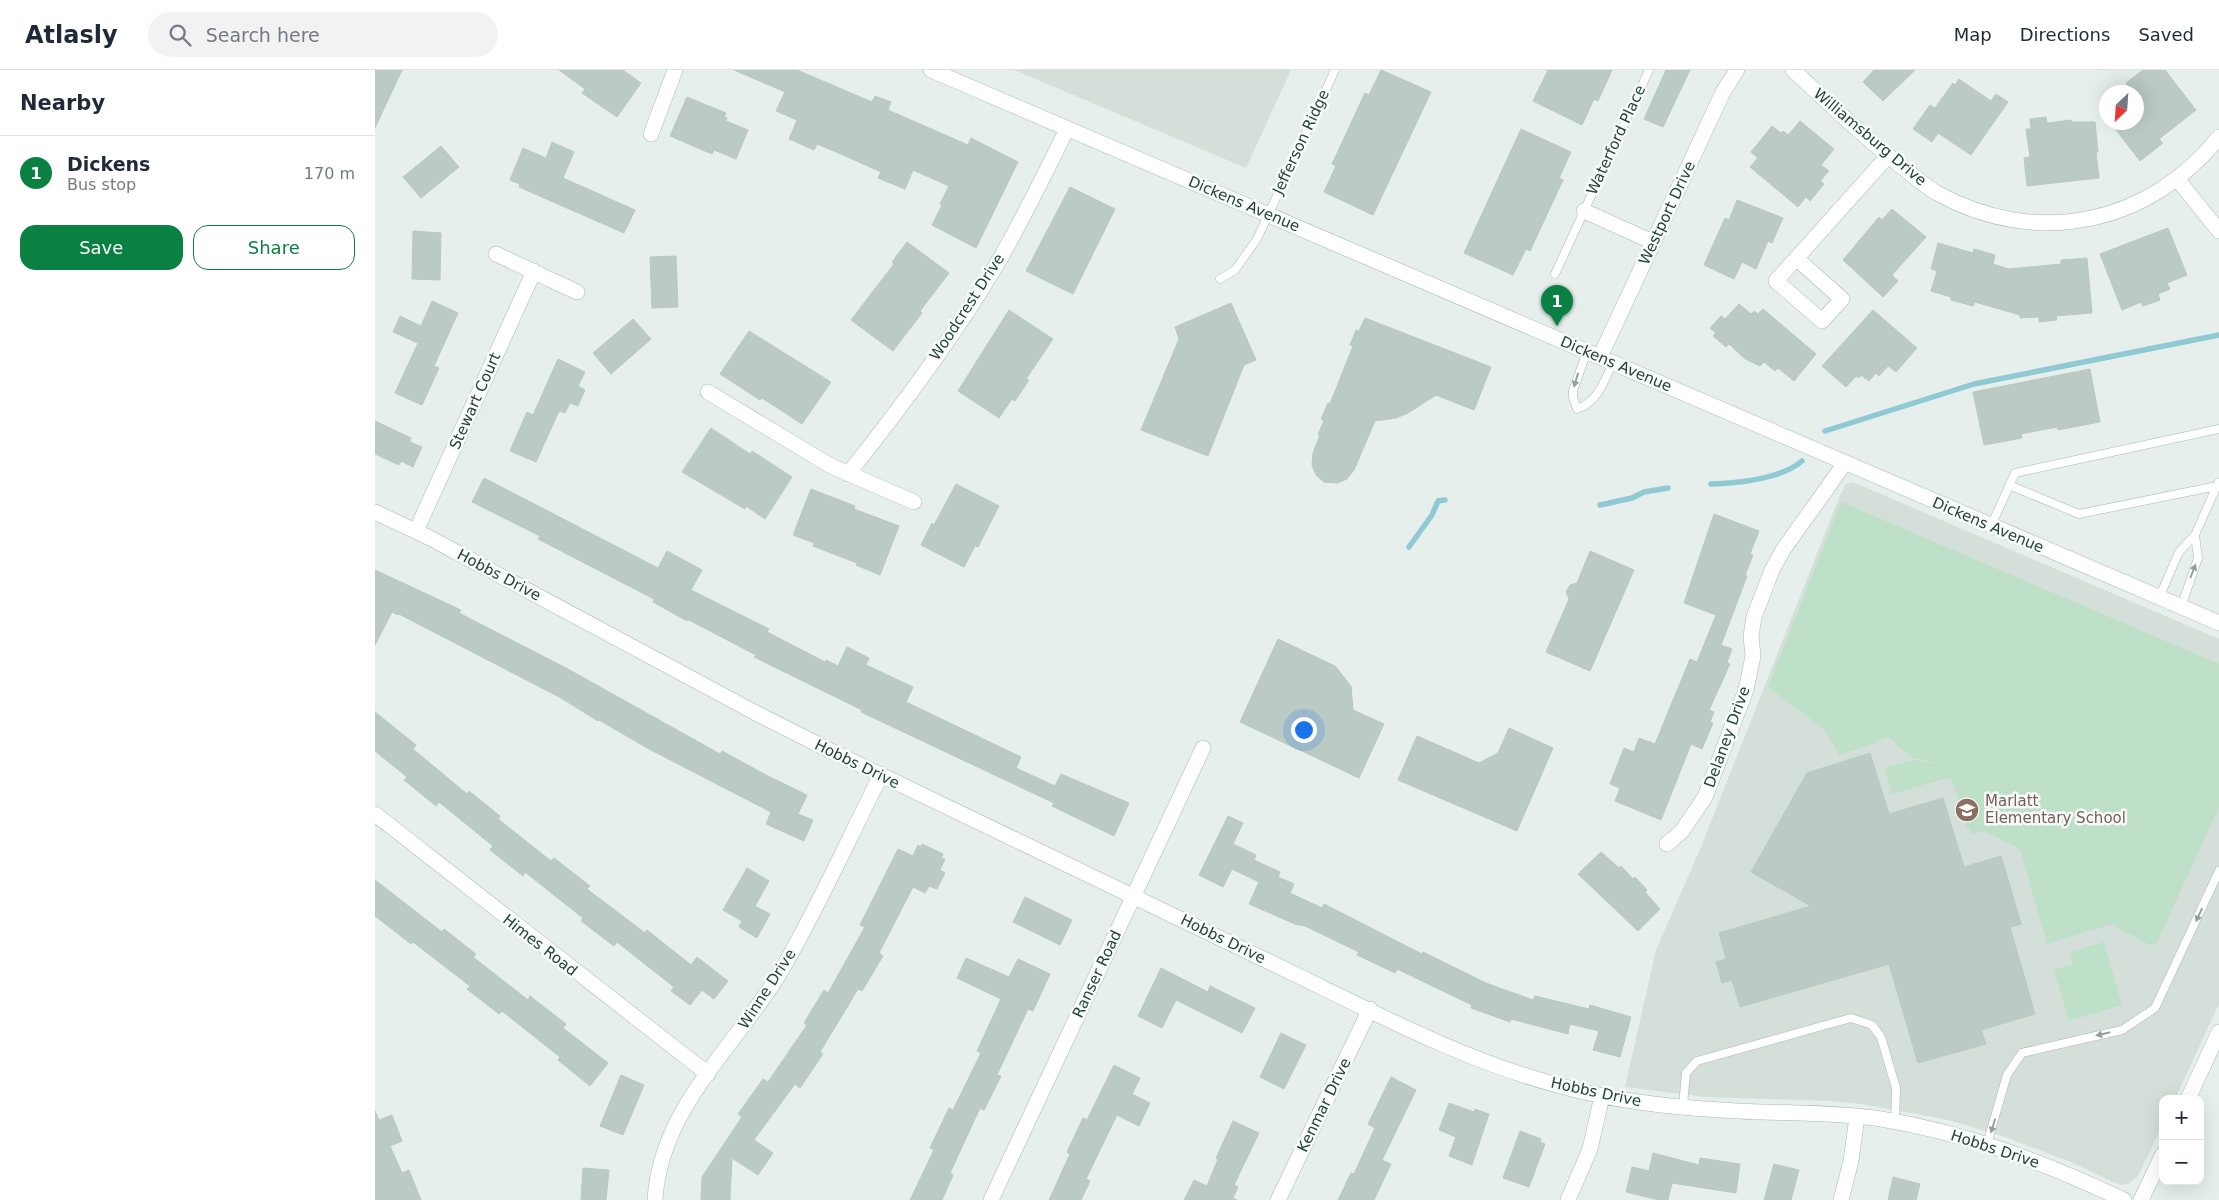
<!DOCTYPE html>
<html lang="en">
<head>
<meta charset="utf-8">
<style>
	:root { --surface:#fff; --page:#f2f2f3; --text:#1f2937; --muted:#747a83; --line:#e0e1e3; --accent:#0b8043 }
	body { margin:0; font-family:"DejaVu Sans",sans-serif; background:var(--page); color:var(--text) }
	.controls { position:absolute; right:15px; bottom:15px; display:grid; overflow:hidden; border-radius:10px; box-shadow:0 5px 20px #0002 }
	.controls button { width:45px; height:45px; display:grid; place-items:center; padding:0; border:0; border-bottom:1px solid var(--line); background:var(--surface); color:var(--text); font:25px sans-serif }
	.compass { position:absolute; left:1724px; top:15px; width:45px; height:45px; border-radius:50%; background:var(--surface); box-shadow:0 5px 20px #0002; rotate:205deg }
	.you { position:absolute; left:928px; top:659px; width:18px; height:18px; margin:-12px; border:4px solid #fff; border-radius:50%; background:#1a73e8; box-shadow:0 0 0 8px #1a73e833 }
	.badge { display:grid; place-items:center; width:32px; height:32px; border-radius:50%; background:var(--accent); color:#fff; font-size:16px; font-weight:700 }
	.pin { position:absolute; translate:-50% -41px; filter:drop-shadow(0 1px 2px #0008) }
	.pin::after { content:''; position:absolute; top:26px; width:18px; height:15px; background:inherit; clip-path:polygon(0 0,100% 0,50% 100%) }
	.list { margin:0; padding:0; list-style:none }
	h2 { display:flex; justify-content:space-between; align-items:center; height:65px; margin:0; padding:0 20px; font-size:21px }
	h2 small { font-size:16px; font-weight:400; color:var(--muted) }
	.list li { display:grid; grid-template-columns:32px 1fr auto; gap:15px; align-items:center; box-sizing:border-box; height:75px; padding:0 20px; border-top:1px solid var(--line) }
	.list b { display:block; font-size:19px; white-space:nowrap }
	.list p { margin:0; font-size:16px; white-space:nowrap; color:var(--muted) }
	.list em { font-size:16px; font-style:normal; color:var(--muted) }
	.actions { display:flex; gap:10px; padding:15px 20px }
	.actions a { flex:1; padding:11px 0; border:1px solid var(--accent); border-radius:15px; text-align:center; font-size:18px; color:var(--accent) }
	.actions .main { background:var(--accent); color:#fff }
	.icon { flex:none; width:28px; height:28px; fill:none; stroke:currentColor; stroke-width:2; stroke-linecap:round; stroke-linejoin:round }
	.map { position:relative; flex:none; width:1844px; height:1130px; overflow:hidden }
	header { display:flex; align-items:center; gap:30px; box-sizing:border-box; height:70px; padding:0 25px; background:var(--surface); border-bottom:1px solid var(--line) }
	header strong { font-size:24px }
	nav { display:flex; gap:28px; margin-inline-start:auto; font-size:18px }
	.search { width:350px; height:45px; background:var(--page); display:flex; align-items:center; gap:12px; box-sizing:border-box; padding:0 18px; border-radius:28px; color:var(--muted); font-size:19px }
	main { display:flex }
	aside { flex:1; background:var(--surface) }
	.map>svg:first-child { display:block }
	.built { fill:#d4dfda }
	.green { fill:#bfe0c8 }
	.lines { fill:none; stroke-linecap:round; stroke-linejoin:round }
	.stream { stroke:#8ec9d4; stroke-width:5.5 }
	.building { fill:#bbcac4; stroke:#b8c9c2 }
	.service-casing { stroke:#a8b8b2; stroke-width:9 }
	.minor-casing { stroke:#a8b8b2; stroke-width:16 }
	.tertiary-casing { stroke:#a8b8b2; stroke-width:16 }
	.service { stroke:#fff; stroke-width:8 }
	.minor { stroke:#fff; stroke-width:15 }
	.tertiary { stroke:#fff; stroke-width:15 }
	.oneway { fill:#92a09c }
	.labels { text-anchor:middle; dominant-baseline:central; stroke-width:5; stroke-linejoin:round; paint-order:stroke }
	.street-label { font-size:15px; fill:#24423a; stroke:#f7fbf9 }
	.education-label { font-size:15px; fill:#785e54; stroke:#f7fbf9; text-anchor:start }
</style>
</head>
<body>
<header>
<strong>Atlasly</strong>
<div class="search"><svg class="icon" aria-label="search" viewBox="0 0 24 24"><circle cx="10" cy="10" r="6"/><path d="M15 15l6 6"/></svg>Search here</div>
<nav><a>Map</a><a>Directions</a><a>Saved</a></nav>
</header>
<main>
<aside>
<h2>Nearby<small></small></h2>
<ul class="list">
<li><span class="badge">1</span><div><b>Dickens</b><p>Bus stop</p></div><em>170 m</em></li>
</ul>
<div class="actions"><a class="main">Save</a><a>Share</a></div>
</aside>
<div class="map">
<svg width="1844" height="1130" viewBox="0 0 1844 1130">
	<rect width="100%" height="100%" fill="#e6efeb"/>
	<path class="built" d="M 639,0 L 916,0 L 871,98 Z
		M 1478,412 L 1844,569 L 1844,934 L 1800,1029 L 1788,1029 L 1788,1054 L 1763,1106 L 1753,1114 L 1747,1115 L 1740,1113 L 1698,1093 L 1633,1068 L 1573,1050 L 1547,1045 L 1486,1034 L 1455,1031 L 1330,1027 L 1250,1017 L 1281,880 L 1326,777 L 1464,428 L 1470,415 Z"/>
	<path class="green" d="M 1466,432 L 1844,594 L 1844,737 L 1781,875 L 1773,874 L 1741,857 L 1740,853 L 1672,874 L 1645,779 L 1609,761 L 1598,764 L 1591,756 L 1577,710 L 1573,708 L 1517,724 L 1509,698 L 1538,690 L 1571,695 L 1537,688 L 1513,667 L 1502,671 L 1502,673 L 1464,685 L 1449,659 L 1393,617 Z
		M 1729,872 L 1747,935 L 1694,951 L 1679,900 L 1698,894 L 1695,882 Z"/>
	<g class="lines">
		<path class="stream" d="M 1450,361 L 1599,314 L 1844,265
			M 1336,414 C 1363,413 1406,409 1427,391
			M 1225,435 L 1257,428 L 1269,422 L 1293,418
			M 1034,477 L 1057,445 L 1063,431 L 1070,430"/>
	</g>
	<path class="building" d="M 0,0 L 27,0 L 0,58 Z
		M 184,0 L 248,0 L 266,13 L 242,47 L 207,23 L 210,19 Z
		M 359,0 L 422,0 L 497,32 L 500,26 L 516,32 L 513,40 L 593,75 L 596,68 L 643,92 L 601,178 L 557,155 L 567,135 L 565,134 L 574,116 L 538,100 L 530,119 L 503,108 L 506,102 L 466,84 L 442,74 L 439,80 L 414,69 L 422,50 L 401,41 L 410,22 Z
		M 1006,0 L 1056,22 L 998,145 L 949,122 L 961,96 L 957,94 L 990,23 L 994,25 Z
		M 1173,0 L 1237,0 L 1223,31 L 1219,29 L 1207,55 L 1158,31 Z
		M 1291,0 L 1315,0 L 1288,57 L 1269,49 Z
		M 1499,0 L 1540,0 L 1508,31 L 1488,12 Z
		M 1768,0 L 1790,0 L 1821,40 L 1784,69 L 1788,73 L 1765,91 L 1735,52 L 1762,52 L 1762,22 L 1758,22 L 1751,13 Z
		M 1584,9 L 1616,31 L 1621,24 L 1633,32 L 1596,85 L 1563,63 L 1557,72 L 1538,59 L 1555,35 L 1560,38 L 1578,13 L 1580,15 Z
		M 312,27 L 351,43 L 349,47 L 352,48 L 351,51 L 373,60 L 361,89 L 339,80 L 337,84 L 295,66 Z
		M 1671,47 L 1672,53 L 1696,50 L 1697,52 L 1720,52 L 1723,82 L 1721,82 L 1724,108 L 1652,116 L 1649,88 L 1655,87 L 1651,59 L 1656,59 L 1655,49 Z
		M 1425,51 L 1459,79 L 1446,95 L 1454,101 L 1445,111 L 1449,114 L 1435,131 L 1431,127 L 1423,137 L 1375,97 L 1383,88 L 1376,82 L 1397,56 L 1406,63 L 1408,61 L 1413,65 Z
		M 1146,59 L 1196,82 L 1184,108 L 1188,110 L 1155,181 L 1151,179 L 1138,205 L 1089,183 Z
		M 177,72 L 199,82 L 188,108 L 260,140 L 249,163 L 144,117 L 145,114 L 135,110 L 148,78 L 171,88 Z
		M 66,76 L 84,97 L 46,128 L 28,107 Z
		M 695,117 L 740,139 L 698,224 L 651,201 Z
		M 1362,130 L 1408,148 L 1397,173 L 1393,171 L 1381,199 L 1367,192 L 1359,209 L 1329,195 L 1350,148 L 1354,150 Z
		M 1517,139 L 1551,167 L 1517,205 L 1523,211 L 1508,227 L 1468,190 L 1504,147 L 1507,150 Z
		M 1793,158 L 1812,205 L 1792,213 L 1795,219 L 1783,224 L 1785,230 L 1768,236 L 1766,232 L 1747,240 L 1725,184 Z
		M 38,161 L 66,163 L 65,210 L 37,209 Z
		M 532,172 L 574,203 L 545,241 L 547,243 L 518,281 L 476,250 L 519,194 L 517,192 Z
		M 1563,173 L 1598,183 L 1599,179 L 1620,185 L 1618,194 L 1634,199 L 1686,194 L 1686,190 L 1712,188 L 1717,243 L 1681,246 L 1682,250 L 1664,252 L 1664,247 L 1645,248 L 1645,245 L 1600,232 L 1598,236 L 1576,230 L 1576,227 L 1556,221 L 1562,201 L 1556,199 Z
		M 301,186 L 303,237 L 277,238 L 275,187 Z
		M 57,231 L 83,243 L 59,296 L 64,298 L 47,335 L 20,323 L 43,273 L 18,262 L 25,246 L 46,256 Z
		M 856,233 L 881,290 L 869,295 L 833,386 L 766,360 L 804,269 L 800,257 Z
		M 1364,234 L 1376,244 L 1379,241 L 1383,244 L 1388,239 L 1441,284 L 1419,311 L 1403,298 L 1400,301 L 1389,292 L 1385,296 L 1370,289 L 1354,274 L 1351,277 L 1338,266 L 1341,263 L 1335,258 L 1346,246 L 1350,249 Z
		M 634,240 L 678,269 L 651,309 L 654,310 L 640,331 L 637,329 L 624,348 L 583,321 Z
		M 1498,240 L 1542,278 L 1521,302 L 1513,296 L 1504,306 L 1501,303 L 1494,311 L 1486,305 L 1484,308 L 1481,306 L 1471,317 L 1447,296 Z
		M 990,248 L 1116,297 L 1099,340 L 1061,325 L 1033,343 L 1021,348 L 1000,351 L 979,400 L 972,409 L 962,413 L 949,412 L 941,405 L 937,395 L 938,383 L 945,365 L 943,365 L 949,350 L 946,349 L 953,333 L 955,334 L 978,276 L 975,275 L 981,260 L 984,261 Z
		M 258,249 L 276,269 L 236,304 L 218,283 Z
		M 374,261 L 456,312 L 427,354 L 387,328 L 385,330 L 345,304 Z
		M 183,289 L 210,302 L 203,316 L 210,320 L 203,336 L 195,333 L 190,343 L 184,341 L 161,392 L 135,381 L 152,342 L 158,345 Z
		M 1715,299 L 1725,352 L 1683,360 L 1682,357 L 1646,364 L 1647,368 L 1609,375 L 1598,322 Z
		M 0,351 L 36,368 L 35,372 L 47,377 L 38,397 L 26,391 L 24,395 L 0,384 Z
		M 336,358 L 375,384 L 377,381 L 417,407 L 390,449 L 371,436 L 370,439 L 307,402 Z
		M 109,408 L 283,498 L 292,481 L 327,500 L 316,520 L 394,559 L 392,562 L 450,592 L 451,590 L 463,596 L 472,577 L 494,588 L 491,595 L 538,617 L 531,632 L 646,687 L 641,698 L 680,716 L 686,704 L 754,733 L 739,766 L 677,736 L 679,733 L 486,642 L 487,640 L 379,587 L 381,585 L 312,549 L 312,551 L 278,532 L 279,529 L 163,469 L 165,466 L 97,432 Z
		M 581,414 L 624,436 L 603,477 L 600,476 L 589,497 L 546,475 L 557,453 L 559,455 Z
		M 436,419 L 480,436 L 479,439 L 524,456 L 505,505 L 481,495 L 482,493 L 438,476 L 439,473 L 418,465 Z
		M 1339,444 L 1384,461 L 1375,484 L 1378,485 L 1370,505 L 1372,506 L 1346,575 L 1357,579 L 1352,592 L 1355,594 L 1334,640 L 1339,642 L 1335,652 L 1338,653 L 1327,679 L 1316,674 L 1286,750 L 1240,731 L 1245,718 L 1235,714 L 1249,678 L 1259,682 L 1264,668 L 1280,674 L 1315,589 L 1322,592 L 1341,545 L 1309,533 Z
		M 1215,481 L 1259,500 L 1215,601 L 1171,582 L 1194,529 L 1191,522 L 1195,515 L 1202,513 Z
		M 0,500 L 86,540 L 84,543 L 191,598 L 345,684 L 347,681 L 391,705 L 432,725 L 423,744 L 438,750 L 429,771 L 391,754 L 396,742 L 274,679 L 224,650 L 223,651 L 186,628 L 24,544 L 23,545 L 17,542 L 0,575 Z
		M 903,569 L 960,596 L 976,616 L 978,640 L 1009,654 L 984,708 L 865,652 Z
		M 0,642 L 41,675 L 38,679 L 92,724 L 94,721 L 125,746 L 123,749 L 176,791 L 179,788 L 215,816 L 212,819 L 270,863 L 272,860 L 316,895 L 322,887 L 353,911 L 339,929 L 327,920 L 315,935 L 296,921 L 299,917 L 242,872 L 239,876 L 206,851 L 208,848 L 150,802 L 148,806 L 115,780 L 118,776 L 64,732 L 61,736 L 29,710 L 32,707 L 0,681 Z
		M 1134,658 L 1178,678 L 1142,761 L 1023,710 L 1042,666 L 1104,693 L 1123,683 Z
		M 1495,683 L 1514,744 L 1568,728 L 1589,797 L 1626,786 L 1646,854 L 1635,857 L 1660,944 L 1606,960 L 1611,974 L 1543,993 L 1514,894 L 1365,937 L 1357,910 L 1347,913 L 1341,892 L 1351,889 L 1344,863 L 1436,836 L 1376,802 L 1432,703 Z
		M 853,746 L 868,753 L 858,774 L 881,785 L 879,790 L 905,802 L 903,807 L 919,814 L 915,823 L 947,838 L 949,834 L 1047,884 L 1048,882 L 1111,913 L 1158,930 L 1160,926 L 1214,939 L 1215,935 L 1256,947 L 1245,987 L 1218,980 L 1224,961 L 1195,954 L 1193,964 L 1136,949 L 1135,952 L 1096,938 L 1097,935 L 1022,899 L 1020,903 L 982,885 L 984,882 L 930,856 L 920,854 L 874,834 L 884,812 L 857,799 L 848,817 L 824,805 Z
		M 547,774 L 568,784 L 566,788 L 570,789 L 565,800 L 570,803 L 562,819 L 554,816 L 550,823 L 538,817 L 504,883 L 508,886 L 487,921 L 483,919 L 445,982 L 448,984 L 425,1018 L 420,1014 L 379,1070 L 398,1083 L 383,1105 L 357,1088 L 355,1130 L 326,1130 L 327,1107 L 367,1047 L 363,1044 L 388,1009 L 393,1012 L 432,955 L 429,953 L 449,920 L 453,923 L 490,857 L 485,855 L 523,779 L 538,786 L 543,775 L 546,777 Z
		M 1226,782 L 1244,798 L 1246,796 L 1258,809 L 1260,807 L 1272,820 L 1270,822 L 1285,839 L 1263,861 L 1203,804 Z
		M 372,798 L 394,811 L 380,836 L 395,844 L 382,868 L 364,857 L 367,851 L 348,840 Z
		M 0,810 L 67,862 L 69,859 L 101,884 L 98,887 L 153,930 L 155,926 L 191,954 L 188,958 L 233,993 L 215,1016 L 183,990 L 185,987 L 127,941 L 124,944 L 92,919 L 95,916 L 38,872 L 36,874 L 0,846 Z
		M 650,827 L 697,850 L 685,875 L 638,852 Z
		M 591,888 L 634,907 L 643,889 L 675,904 L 658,941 L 653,939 L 622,1005 L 626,1006 L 609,1040 L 605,1038 L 575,1103 L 578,1105 L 567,1130 L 535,1130 L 559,1080 L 555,1078 L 574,1038 L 578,1040 L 606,983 L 602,981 L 626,929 L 582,908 Z
		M 786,898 L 833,922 L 835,916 L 880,938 L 867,963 L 801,930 L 787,958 L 763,946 Z
		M 906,963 L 931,975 L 909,1019 L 885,1007 Z
		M 739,995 L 765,1008 L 757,1024 L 775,1033 L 764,1056 L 742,1045 L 711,1109 L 715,1111 L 706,1130 L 674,1130 L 695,1084 L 692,1082 L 708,1048 L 712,1050 Z
		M 246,1005 L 269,1015 L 248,1065 L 225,1056 Z
		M 1016,1007 L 1041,1020 L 1007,1090 L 1016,1094 L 999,1130 L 963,1130 L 976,1103 L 979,1104 L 1000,1058 L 993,1054 Z
		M 1074,1033 L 1099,1042 L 1100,1039 L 1114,1044 L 1097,1095 L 1074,1086 L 1081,1067 L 1064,1060 Z
		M 0,1041 L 4,1050 L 17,1045 L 27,1071 L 15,1076 L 27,1103 L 34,1100 L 46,1130 L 0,1130 Z
		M 858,1051 L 884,1063 L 859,1115 L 863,1117 L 858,1128 L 862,1130 L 809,1130 L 819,1110 L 832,1116 L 843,1089 L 841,1088 Z
		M 1145,1061 L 1166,1069 L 1165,1072 L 1170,1074 L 1154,1117 L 1128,1108 Z
		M 1278,1083 L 1324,1095 L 1325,1088 L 1365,1094 L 1361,1123 L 1297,1113 L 1293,1130 L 1284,1130 L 1251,1122 L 1257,1097 L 1274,1101 Z
		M 1399,1094 L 1424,1100 L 1416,1130 L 1389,1130 Z
		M 208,1098 L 234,1100 L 231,1130 L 206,1130 Z
		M 1518,1107 L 1545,1114 L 1541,1130 L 1513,1130 Z"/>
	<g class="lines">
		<g class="service-casing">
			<path id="service" d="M 1180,204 L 1274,0
				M 845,209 L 860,200 L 882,169 L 960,0
				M 1212,281 L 1198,321 L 1198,327 L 1202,339 C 1223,332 1229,311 1238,293
				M 1634,415 L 1704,444 L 1842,416
				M 1616,456 L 1640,403 L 1844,359
				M 1784,528 L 1804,482 L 1820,465 L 1843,413
				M 1806,537 L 1823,488 L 1820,465
				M 1308,1036 L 1311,1003 L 1322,991 L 1476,948 L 1497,955 L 1506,967 L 1521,1018 L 1520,1052
				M 1612,1074 L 1632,1005 L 1647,983 L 1747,960 L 1780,938 L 1844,801"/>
		</g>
		<g class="minor-casing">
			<path id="minor" d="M 1418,0 C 1452,32 1486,64 1522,93 C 1535,103 1548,115 1562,123 C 1661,178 1774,155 1844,67
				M 276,64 L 300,0
				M 1803,110 L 1844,161
				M 1209,141 L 1278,172
				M 121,184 L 202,222
				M 1422,189 L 1467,229 L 1447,251 L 1401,211 L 1513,86
				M 1225,287 L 1348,22 L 1362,0
				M 333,322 L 456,396 L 539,432
				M 473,404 C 528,335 582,263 626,187 C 650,145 671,101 692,59
				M 0,442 L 55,468 L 379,642 L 456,681 C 598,750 740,817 882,886 C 980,932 1077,987 1182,1015 C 1235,1030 1291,1037 1346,1040 C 1399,1044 1453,1041 1506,1049 C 1592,1063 1671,1093 1749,1130
				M 41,461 L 159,201
				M 0,744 L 333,1004
				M 1292,774 L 1307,761 L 1330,727 L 1371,620 L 1378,586 L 1376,566 L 1379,547 L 1397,500 L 1408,480 L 1470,393
				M 280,1130 C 285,1038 362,975 406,901 C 443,838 473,770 506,705
				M 616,1130 L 828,678
				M 903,1130 L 995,939
				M 1193,1130 L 1215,1079 L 1227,1026
				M 1466,1130 L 1476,1091 L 1482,1047"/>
		</g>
		<g class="tertiary-casing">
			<path id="tertiary" d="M 556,0 L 1844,553
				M 1813,1029 L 1844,962
				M 1766,1130 L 1788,1084"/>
		</g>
		<use href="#service" class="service"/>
		<use href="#minor" class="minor"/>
		<use href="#tertiary" class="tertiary"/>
	</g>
	<defs><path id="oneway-solid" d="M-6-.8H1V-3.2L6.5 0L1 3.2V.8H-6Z" transform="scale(1.25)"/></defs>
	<g class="oneway">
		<use href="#oneway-solid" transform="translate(1201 310) rotate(107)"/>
		<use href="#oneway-solid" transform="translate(1818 501) rotate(-69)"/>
		<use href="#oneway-solid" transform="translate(1824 845) rotate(115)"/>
		<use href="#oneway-solid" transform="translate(1728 964) rotate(167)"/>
		<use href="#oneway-solid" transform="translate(1618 1056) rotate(107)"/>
	</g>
	<defs>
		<g id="school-disc" transform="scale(1.25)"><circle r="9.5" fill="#8d6e63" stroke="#f7fbf9"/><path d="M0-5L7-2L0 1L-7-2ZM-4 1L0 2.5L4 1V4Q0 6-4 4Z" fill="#fff"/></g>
	</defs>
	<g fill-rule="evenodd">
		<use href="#school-disc" x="1592" y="740"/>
	</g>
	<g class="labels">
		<g class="street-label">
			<text transform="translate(1495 67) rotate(40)">Williamsburg Drive</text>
			<text transform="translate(1241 70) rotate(-65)">Waterford Place</text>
			<text transform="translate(926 72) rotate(-65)">Jefferson Ridge</text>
			<text transform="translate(869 134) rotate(23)">Dickens Avenue</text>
			<text transform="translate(1292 143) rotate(-65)">Westport Drive</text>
			<text transform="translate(592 237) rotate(-57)">Woodcrest Drive</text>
			<text transform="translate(1241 294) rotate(23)">Dickens Avenue</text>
			<text transform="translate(100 331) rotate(-66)">Stewart Court</text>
			<text transform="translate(1613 455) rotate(23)">Dickens Avenue</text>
			<text transform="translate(124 505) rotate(28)">Hobbs Drive</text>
			<text transform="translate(1352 667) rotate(-70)">Delaney Drive</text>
			<text transform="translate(482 694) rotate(26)">Hobbs Drive</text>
			<text transform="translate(848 869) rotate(26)">Hobbs Drive</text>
			<text transform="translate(165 875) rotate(38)">Himes Road</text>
			<text transform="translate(722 904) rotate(-65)">Ranser Road</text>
			<text transform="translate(392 919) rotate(-57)">Winne Drive</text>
			<text transform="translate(1221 1022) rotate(12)">Hobbs Drive</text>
			<text transform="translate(949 1035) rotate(-64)">Kenmar Drive</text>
			<text transform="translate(1620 1079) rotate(18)">Hobbs Drive</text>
		</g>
		<g class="education-label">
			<text x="1610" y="731">Marlatt<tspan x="1610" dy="17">Elementary School</tspan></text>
		</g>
	</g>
</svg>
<div class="controls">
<button>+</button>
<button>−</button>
</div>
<svg class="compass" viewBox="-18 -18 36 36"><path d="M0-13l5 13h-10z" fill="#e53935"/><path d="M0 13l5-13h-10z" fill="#747a83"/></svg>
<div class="you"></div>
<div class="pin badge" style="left:1182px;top:256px">1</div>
</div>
</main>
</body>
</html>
